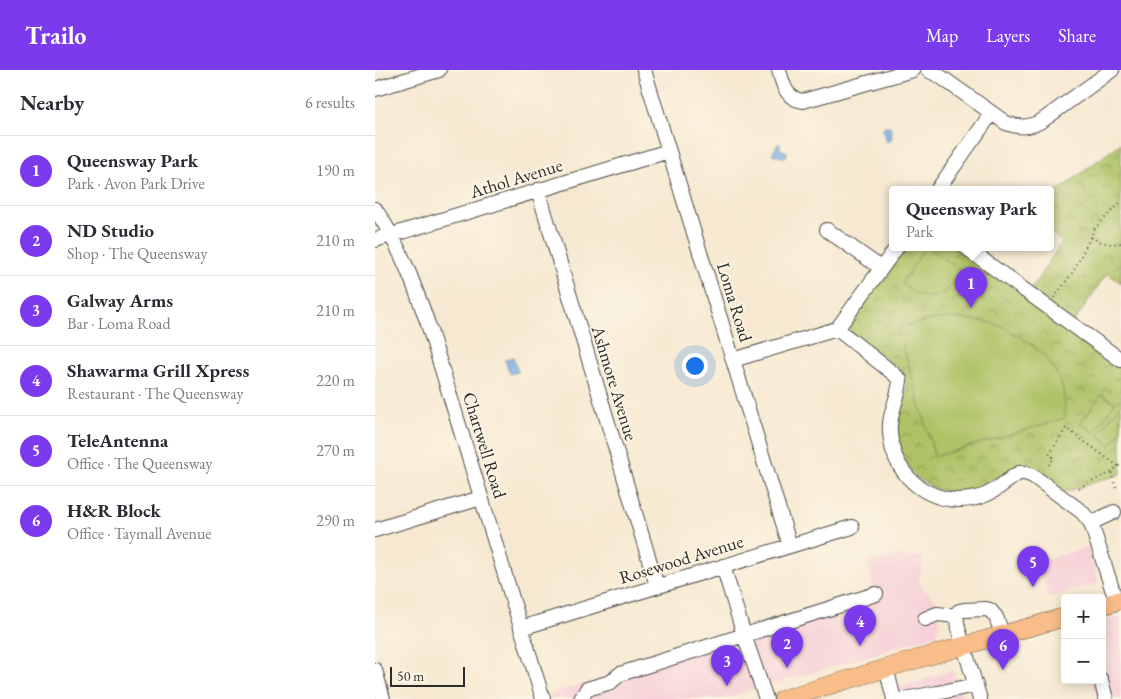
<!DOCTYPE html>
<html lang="en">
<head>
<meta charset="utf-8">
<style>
	:root { --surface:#fff; --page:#f7f7f7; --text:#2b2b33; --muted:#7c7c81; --line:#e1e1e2; --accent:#7c3aed }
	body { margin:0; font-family:"EB Garamond",serif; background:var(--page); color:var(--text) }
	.controls { position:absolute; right:15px; bottom:15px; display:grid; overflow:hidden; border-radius:5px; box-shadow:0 2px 12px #0003 }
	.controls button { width:45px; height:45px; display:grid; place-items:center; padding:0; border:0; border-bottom:1px solid var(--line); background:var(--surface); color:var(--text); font:25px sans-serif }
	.scale { position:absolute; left:15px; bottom:12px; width:75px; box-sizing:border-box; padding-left:5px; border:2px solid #2b2b2b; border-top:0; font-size:14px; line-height:18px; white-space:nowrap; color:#2b2b2b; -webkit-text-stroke:4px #fcf5e5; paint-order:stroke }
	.you { position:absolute; left:319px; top:295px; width:18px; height:18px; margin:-12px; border:4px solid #fff; border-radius:50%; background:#1a73e8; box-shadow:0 0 0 8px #1a73e833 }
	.badge { display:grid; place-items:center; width:32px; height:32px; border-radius:50%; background:var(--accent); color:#fff; font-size:16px; font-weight:700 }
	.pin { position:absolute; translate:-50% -41px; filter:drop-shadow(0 1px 2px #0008) }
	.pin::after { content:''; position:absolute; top:26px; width:18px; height:15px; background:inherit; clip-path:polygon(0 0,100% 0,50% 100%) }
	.popup { position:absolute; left:514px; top:116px; width:165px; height:65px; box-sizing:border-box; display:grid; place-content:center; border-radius:5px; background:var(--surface); filter:drop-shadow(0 1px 4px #0005); font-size:16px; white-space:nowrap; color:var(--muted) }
	.popup b { font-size:19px; color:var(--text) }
	.popup::after { content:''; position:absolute; left:50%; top:100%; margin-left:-10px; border:10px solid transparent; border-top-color:var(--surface) }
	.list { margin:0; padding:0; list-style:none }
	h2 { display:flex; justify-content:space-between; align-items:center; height:65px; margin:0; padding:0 20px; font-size:21px }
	h2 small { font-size:16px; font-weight:400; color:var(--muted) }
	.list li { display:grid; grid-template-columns:32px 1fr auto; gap:15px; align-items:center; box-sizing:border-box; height:70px; padding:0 20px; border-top:1px solid var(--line) }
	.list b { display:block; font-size:19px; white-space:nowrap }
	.list p { margin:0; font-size:16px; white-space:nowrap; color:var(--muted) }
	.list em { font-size:16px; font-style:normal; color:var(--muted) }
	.map { position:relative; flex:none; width:746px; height:629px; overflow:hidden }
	header { display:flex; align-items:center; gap:30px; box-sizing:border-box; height:70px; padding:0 25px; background:var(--accent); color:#fff }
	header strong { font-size:24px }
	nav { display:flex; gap:28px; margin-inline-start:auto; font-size:18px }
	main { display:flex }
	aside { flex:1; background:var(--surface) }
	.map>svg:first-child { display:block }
	.built { fill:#f6cfd7 }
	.park { fill:url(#park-crowns); stroke:#6d7648 }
	.pitch { fill:#afc266; stroke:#6d7648 }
	.water { fill:#74ace4; stroke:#506c88 }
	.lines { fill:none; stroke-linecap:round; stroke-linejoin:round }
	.minor-casing { stroke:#4a4844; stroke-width:16 }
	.major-casing { stroke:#4a4844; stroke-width:19 }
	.path { stroke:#4a4844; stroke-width:2; stroke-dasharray:1 4; stroke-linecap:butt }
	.minor { stroke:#fff; stroke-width:14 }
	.major { stroke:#f8bd89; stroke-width:18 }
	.labels { text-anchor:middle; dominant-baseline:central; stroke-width:4; stroke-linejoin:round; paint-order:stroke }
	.street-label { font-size:18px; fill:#2b2b2b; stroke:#fcf5e5 }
</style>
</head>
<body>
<header>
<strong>Trailo</strong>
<nav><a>Map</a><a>Layers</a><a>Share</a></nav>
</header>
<main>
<aside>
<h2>Nearby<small>6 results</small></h2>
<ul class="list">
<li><span class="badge">1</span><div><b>Queensway Park</b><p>Park · Avon Park Drive</p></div><em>190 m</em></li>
<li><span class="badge">2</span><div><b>ND Studio</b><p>Shop · The Queensway</p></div><em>210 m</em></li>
<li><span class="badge">3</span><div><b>Galway Arms</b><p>Bar · Loma Road</p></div><em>210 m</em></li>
<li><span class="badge">4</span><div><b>Shawarma Grill Xpress</b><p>Restaurant · The Queensway</p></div><em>220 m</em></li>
<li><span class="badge">5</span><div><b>TeleAntenna</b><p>Office · The Queensway</p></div><em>270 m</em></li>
<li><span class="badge">6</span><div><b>H&amp;R Block</b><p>Office · Taymall Avenue</p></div><em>290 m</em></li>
</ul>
</aside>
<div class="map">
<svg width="746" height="629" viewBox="0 0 746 629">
	<defs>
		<pattern id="park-crowns" width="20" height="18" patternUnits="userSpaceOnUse" patternTransform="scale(1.25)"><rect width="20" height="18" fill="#afc266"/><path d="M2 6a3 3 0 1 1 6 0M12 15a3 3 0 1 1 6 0" fill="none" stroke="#8f9e54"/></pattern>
	</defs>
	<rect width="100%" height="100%" fill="#fcf5e5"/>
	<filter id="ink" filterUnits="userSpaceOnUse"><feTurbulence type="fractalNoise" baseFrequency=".02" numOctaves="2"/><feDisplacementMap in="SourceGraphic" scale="10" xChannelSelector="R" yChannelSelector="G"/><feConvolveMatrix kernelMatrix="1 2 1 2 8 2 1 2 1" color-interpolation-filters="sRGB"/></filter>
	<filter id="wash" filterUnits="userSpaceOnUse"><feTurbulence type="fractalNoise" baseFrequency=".0096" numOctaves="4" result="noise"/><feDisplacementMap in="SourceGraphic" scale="20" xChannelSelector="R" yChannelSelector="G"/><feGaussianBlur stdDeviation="1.12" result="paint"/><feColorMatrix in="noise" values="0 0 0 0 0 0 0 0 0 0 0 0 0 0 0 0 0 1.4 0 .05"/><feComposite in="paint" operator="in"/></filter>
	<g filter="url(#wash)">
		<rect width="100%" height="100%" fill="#f7e9d1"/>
		<path class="built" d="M 712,477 L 724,513 L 673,528 L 663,492 Z
			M 518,486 L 549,487 L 543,513 L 567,537 L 562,564 L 494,586 L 347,629 L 160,629 L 233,606 L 232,601 L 499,520 L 493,493 Z
			M 746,547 L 746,629 L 722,629 L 716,610 L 727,610 L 727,553 Z
			M 578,600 L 588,629 L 511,629 L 509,623 Z"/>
		<path class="park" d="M 746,73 L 746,213 L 732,203 L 694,259 L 746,296 L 746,404 L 690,422 L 654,395 L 647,394 L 642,396 L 602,419 L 583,422 L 572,422 L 561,419 L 542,408 L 526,386 L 519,356 L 532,316 L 529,305 L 526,301 L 477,264 C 474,258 474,255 476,249 L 529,177 L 580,177 L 651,227 L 687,172 L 675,162 L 675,127 Z"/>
		<path class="pitch" d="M 550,177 L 553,177 L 587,201 C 578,215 567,231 547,226 C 539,223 533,220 527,214 Z
			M 573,248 C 590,249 606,250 623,255 C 628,256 632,259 636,262 C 657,273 675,288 685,310 C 690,321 689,336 690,348 L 562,386 L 559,384 L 523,258 L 556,250 Z
			M 727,324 L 740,333 L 719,362 L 705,353 Z
			M 744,336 L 746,338 L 746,361 L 736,375 L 723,365 Z"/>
		<path class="water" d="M 510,56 L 515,56 L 517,69 L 514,72 L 510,70 L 508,58 Z
			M 403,74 L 405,74 L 405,79 L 412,82 L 412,85 L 409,88 L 397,84 Z
			M 138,287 L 143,302 L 135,304 L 130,290 Z"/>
	</g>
	<g filter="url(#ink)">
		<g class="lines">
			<g class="minor-casing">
				<path id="minor" d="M 269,0 L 415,476
					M 404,0 C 408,15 411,29 428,31 L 538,0
					M 553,0 L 566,7 L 631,53 C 645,58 655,58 668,50 L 737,0
					M 0,19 L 64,0
					M 563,119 L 616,44
					M 163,120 L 282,516
					M 0,139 C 24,173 39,214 53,254 L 168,629
					M 452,160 L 506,198
					M 0,170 L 294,81
					M 590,177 L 746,290
					M 462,259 L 519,304 L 525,310 C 524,328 513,344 515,363 C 518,411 563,441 608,426 C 622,421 632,410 644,403 L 650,403 L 658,406 L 707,442 L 716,453 L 741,531
					M 358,290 L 462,259 L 522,177
					M 716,453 L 739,442
					M 0,460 L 106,428
					M 348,496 L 369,565 L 391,629
					M 550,549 L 562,544 L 581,546
					M 146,558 L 477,457
					M 511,598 L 519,629
					M 0,600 L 8,629
					M 726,610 L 731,629
					M 206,629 L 212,619 L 236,612 L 245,604 L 501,524
					M 529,629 L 562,623 L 601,615
					M 605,629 L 583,558 L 581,545 L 584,541 L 589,540 L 611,539 L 615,540 L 621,547 L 628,566"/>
			</g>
			<g class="major-casing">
				<path id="major" d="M 727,536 L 746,530
					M 408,629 L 529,593 L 690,547"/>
			</g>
			<path class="path" d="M 716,167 C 726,173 734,175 746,173
				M 679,228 L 698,202 L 720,158 L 746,132
				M 674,395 L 679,388 L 674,385 L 691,358 L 743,396
				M 704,418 L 712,413 L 737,402
				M 741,418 C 738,408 733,400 746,395"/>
			<use href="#minor" class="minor"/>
			<use href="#major" class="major"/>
		</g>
	</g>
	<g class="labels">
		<g class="street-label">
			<text transform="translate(141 108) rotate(-17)">Athol Avenue</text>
			<text transform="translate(360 232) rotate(73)">Loma Road</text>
			<text transform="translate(240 313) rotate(73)">Ashmore Avenue</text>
			<text transform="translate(110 375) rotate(73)">Chartwell Road</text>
			<text transform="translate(306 489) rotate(-17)">Rosewood Avenue</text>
		</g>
	</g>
</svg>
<div class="controls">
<button>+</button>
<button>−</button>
</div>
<div class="scale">50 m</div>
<div class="you"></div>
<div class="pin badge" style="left:596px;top:238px">1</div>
<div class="popup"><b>Queensway Park</b>Park</div>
<div class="pin badge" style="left:412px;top:598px">2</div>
<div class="pin badge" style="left:352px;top:616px">3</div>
<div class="pin badge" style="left:485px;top:576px">4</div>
<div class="pin badge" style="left:658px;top:517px">5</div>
<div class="pin badge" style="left:628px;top:600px">6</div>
</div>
</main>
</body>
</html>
